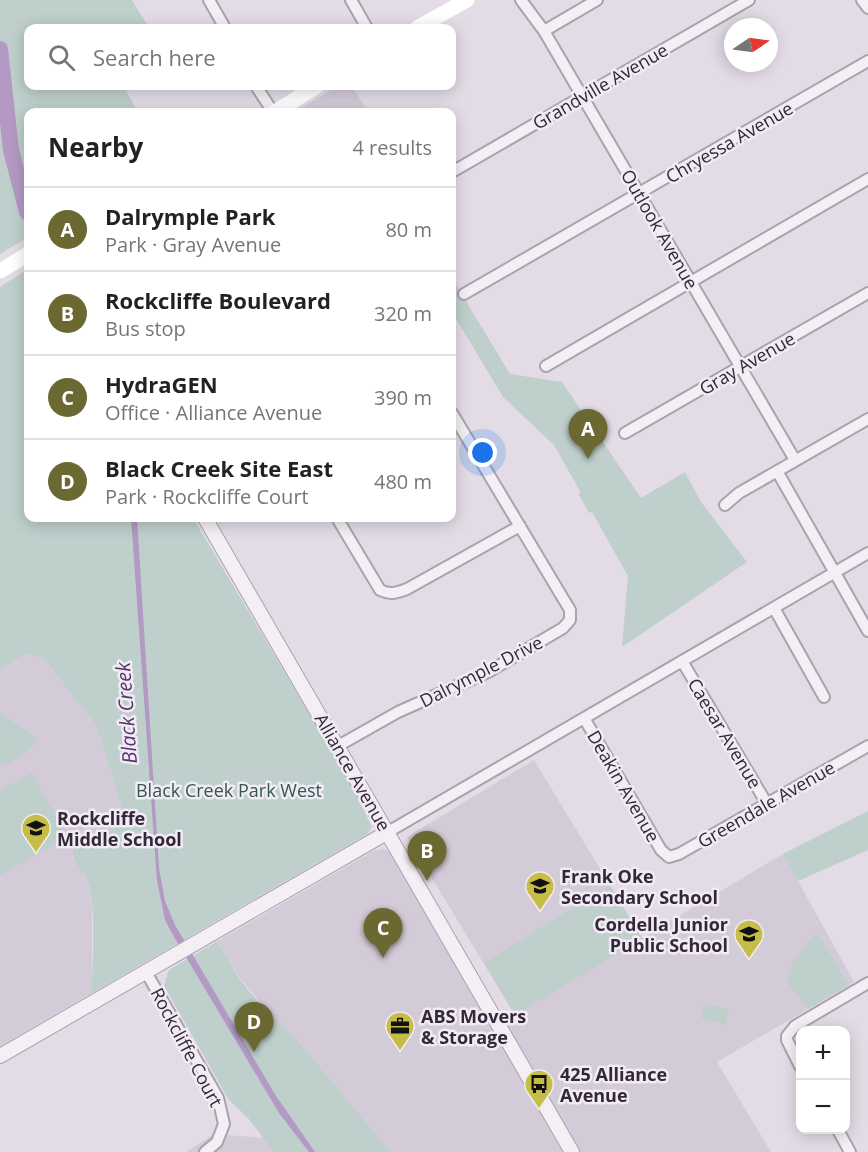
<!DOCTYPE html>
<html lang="en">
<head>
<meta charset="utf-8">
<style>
	:root { --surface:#fff; --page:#f2f2f2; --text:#222; --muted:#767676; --line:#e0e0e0; --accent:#6c6832 }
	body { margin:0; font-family:"Open Sans",sans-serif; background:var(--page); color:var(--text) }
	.controls { position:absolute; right:18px; bottom:18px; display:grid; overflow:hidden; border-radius:12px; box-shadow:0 3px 15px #0003 }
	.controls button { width:54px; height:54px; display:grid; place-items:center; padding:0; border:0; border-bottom:2px solid var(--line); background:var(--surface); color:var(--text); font:30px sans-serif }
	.compass { position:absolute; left:724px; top:18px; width:54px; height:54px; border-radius:50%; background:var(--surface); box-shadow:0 3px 15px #0003; rotate:77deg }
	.you { position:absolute; left:483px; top:453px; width:21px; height:21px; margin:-15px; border:4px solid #fff; border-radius:50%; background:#1a73e8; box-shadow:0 0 0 9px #1a73e833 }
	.badge { display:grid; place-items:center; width:39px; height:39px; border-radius:50%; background:var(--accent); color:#fff; font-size:20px; font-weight:700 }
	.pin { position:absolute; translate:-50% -50px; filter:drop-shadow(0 2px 3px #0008) }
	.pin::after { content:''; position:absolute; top:32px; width:21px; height:18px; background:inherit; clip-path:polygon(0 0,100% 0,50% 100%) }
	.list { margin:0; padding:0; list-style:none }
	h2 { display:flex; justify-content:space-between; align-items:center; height:78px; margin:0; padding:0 24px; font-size:26px }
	h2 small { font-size:20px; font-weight:400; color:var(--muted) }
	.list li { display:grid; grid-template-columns:39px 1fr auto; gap:18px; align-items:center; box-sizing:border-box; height:84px; padding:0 24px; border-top:2px solid var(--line) }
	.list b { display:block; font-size:22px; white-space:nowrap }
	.list p { margin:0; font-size:20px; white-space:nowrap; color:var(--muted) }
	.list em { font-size:20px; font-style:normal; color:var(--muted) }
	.icon { flex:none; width:33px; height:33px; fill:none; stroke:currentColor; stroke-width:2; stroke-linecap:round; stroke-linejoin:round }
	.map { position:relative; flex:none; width:868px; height:1152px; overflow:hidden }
	.search { position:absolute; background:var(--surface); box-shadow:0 3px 15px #0003; left:24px; top:24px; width:432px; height:66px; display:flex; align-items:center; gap:15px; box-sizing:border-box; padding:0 21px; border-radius:12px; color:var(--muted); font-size:22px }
	.panel { position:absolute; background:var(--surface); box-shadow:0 3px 15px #0003; left:24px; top:108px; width:432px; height:414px; border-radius:12px }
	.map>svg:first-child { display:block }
	.built { fill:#d3cbd7 }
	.green { fill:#becfcc }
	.water { fill:#b399c4 }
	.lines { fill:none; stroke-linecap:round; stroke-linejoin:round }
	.river { stroke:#b399c4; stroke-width:16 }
	.minor-casing { stroke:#aba2af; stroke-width:14 }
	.tertiary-casing { stroke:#aba2af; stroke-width:16 }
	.minor { stroke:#f3eff4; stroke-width:10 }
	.tertiary { stroke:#f3eff4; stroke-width:14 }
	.secondary { stroke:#fff; stroke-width:15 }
	.labels { text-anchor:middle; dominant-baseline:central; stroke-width:5; stroke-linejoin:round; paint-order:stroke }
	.street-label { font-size:18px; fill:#35273b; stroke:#f1ecf4 }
	.park-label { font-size:18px; fill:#355653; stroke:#f1ecf4 }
	.poi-label { font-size:18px; font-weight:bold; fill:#35273b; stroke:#f1ecf4; text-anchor:start }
	.water-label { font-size:20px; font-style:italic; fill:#58336d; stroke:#f1ecf4 }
</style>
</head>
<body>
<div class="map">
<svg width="868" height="1152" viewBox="0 0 868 1152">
	<rect width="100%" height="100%" fill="#e3dce6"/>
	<path class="built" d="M 338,86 L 352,86 L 368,112 L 294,112 Z
		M 25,654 L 41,656 L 96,725 L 127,823 L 72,856 L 88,883 L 92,904 L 92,993 L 0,1046 L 0,670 Z
		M 534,760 L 642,938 L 783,854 L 854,982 L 717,1062 L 771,1152 L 391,1152 L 293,1035 L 281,1026 L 259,1001 L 237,974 L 222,948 L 216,942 L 373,851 L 385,849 L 390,853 L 493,1030 L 515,1015 L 407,837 Z
		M 214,1134 L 264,1138 L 274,1152 L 186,1152 Z"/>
	<path class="green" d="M 0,0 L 132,0 L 149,28 L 28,28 L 28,86 L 125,86 L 124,87 L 138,112 L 28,112 L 28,237 L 0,254 Z
		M 28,269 L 28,518 L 193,518 L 352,786 L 372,827 L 367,834 L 92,993 C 92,963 97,909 88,883 C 84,872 71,862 73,849 L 127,823 L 96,725 L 42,657 L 25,654 L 0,670 L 0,287 Z
		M 452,278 L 510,374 L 562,382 L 641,498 L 685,472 L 701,502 L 747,562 L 622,647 L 628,576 L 592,512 L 589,513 L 579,495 L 580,491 L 554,445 L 503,397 L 452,312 Z
		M 0,712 L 38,740 L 24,754 L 3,766 L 0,766 Z
		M 32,773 L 67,837 L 0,875 L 0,791 Z
		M 868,811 L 868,850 L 798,881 L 783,854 Z
		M 610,885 L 642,939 L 515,1015 L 484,963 Z
		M 818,933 L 848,986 L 808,1009 C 802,998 795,995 790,986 C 780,972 807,942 818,933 Z
		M 216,942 C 226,951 230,964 237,975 C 252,996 272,1019 293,1035 L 391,1152 L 274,1152 L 248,1118 L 229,1100 L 164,986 L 169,970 Z
		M 705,1004 L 729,1010 L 726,1025 L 701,1018 Z"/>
	<path class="water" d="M 131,518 L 137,518 L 159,868 L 165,901 L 175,925 L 276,1096 L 315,1152 L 309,1152 L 279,1113 L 174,937 L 165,920 L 157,881 Z"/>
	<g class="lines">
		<path class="river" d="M 0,49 L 11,150 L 27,212"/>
		<g class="minor-casing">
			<path id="minor" d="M 209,0 L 225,28
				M 351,0 L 367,28
				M 521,0 L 544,31 L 795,460
				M 862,0 L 868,8
				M 544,31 L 597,0
				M 256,86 L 273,112
				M 452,172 L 749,0
				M 464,294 L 868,61
				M 546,366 L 868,179
				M 625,433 L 868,293
				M 777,471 L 868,631
				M 725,505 L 739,493 L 868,419
				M 337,518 L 380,590 C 391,595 396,593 407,589 L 520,526
				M 774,608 L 824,697
				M 682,661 L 767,804
				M 584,718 L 661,850 L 669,857 L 679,854 L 868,746
				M 338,746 L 398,712 L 490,671 L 563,628 L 570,620 L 570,610 L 452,413
				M 388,832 L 868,553
				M 146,972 L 218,1098 L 224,1124 L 217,1142 L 205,1152
				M 800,1066 L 787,1040 L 787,1036 L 795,1026 L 868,983
				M 838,1130 L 850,1152"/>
		</g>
		<g class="tertiary-casing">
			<path id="tertiary" d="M 205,518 L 572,1152
				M 0,1056 L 388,832"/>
		</g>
		<use href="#minor" class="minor"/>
		<use href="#tertiary" class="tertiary"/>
		<path class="secondary" d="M 417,28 L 467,0
			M 275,112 L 317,86
			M 0,271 L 28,254"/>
	</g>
	<defs>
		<g id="school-pin" transform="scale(1.5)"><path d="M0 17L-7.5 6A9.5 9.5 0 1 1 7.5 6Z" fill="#c6bd46" stroke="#f1ecf4"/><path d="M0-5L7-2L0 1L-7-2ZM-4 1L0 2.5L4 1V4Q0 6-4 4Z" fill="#111"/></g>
		<g id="office-pin" transform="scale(1.5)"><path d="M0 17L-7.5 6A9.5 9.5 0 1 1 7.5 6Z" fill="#c6bd46" stroke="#f1ecf4"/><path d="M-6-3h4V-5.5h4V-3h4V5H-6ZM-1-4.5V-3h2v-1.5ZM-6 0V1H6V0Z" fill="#111"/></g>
		<g id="bus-pin" transform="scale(1.5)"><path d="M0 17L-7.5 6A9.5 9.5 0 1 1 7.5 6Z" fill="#c6bd46" stroke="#f1ecf4"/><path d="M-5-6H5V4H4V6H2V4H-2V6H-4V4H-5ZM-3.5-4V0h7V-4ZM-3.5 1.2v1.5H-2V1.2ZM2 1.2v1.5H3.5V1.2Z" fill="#111"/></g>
	</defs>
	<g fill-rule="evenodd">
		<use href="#school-pin" x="36" y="828"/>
		<use href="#school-pin" x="540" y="886"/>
		<use href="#school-pin" x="749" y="934"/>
		<use href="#office-pin" x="400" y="1026"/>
		<use href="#bus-pin" x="539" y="1084"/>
	</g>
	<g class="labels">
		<g class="street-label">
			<text transform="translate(600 86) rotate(-30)">Grandville Avenue</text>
			<text transform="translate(729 142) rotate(-30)">Chryessa Avenue</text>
			<text transform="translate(660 229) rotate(60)">Outlook Avenue</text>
			<text transform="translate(747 363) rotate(-30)">Gray Avenue</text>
			<text transform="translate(481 671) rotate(-27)">Dalrymple Drive</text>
			<text transform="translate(725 733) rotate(59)">Caesar Avenue</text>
			<text transform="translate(353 772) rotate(60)">Alliance Avenue</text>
			<text transform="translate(624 786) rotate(60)">Deakin Avenue</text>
			<text transform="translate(766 804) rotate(-30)">Greendale Avenue</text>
			<text transform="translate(187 1047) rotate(62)">Rockcliffe Court</text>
		</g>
		<g class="park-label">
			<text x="229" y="790">Black Creek Park West</text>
		</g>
		<g class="poi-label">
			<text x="57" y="818">Rockcliffe<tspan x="57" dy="21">Middle School</tspan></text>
			<text x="561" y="876">Frank Oke<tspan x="561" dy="21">Secondary School</tspan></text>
			<text x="728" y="924" text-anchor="end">Cordella Junior<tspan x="728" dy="21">Public School</tspan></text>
			<text x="421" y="1016">ABS Movers<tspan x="421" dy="21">&amp; Storage</tspan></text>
			<text x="560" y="1074">425 Alliance<tspan x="560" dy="21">Avenue</tspan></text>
		</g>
		<g class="water-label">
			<text transform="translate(126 713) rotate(-94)">Black Creek</text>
		</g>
	</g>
</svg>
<div class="controls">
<button>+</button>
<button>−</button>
</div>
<svg class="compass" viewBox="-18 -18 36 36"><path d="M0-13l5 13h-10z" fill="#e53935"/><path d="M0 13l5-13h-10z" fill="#767676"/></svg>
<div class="you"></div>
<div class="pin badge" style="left:588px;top:459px">A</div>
<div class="pin badge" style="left:427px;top:881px">B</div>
<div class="pin badge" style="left:383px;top:958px">C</div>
<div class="pin badge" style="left:254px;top:1052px">D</div>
<div class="search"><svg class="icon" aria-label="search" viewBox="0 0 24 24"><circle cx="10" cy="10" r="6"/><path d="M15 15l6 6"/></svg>Search here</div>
<section class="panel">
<h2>Nearby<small>4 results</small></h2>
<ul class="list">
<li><span class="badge">A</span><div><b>Dalrymple Park</b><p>Park · Gray Avenue</p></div><em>80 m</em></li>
<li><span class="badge">B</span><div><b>Rockcliffe Boulevard</b><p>Bus stop</p></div><em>320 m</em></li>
<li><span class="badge">C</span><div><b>HydraGEN</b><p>Office · Alliance Avenue</p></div><em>390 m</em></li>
<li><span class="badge">D</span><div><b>Black Creek Site East</b><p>Park · Rockcliffe Court</p></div><em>480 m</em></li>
</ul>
</section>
</div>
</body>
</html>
